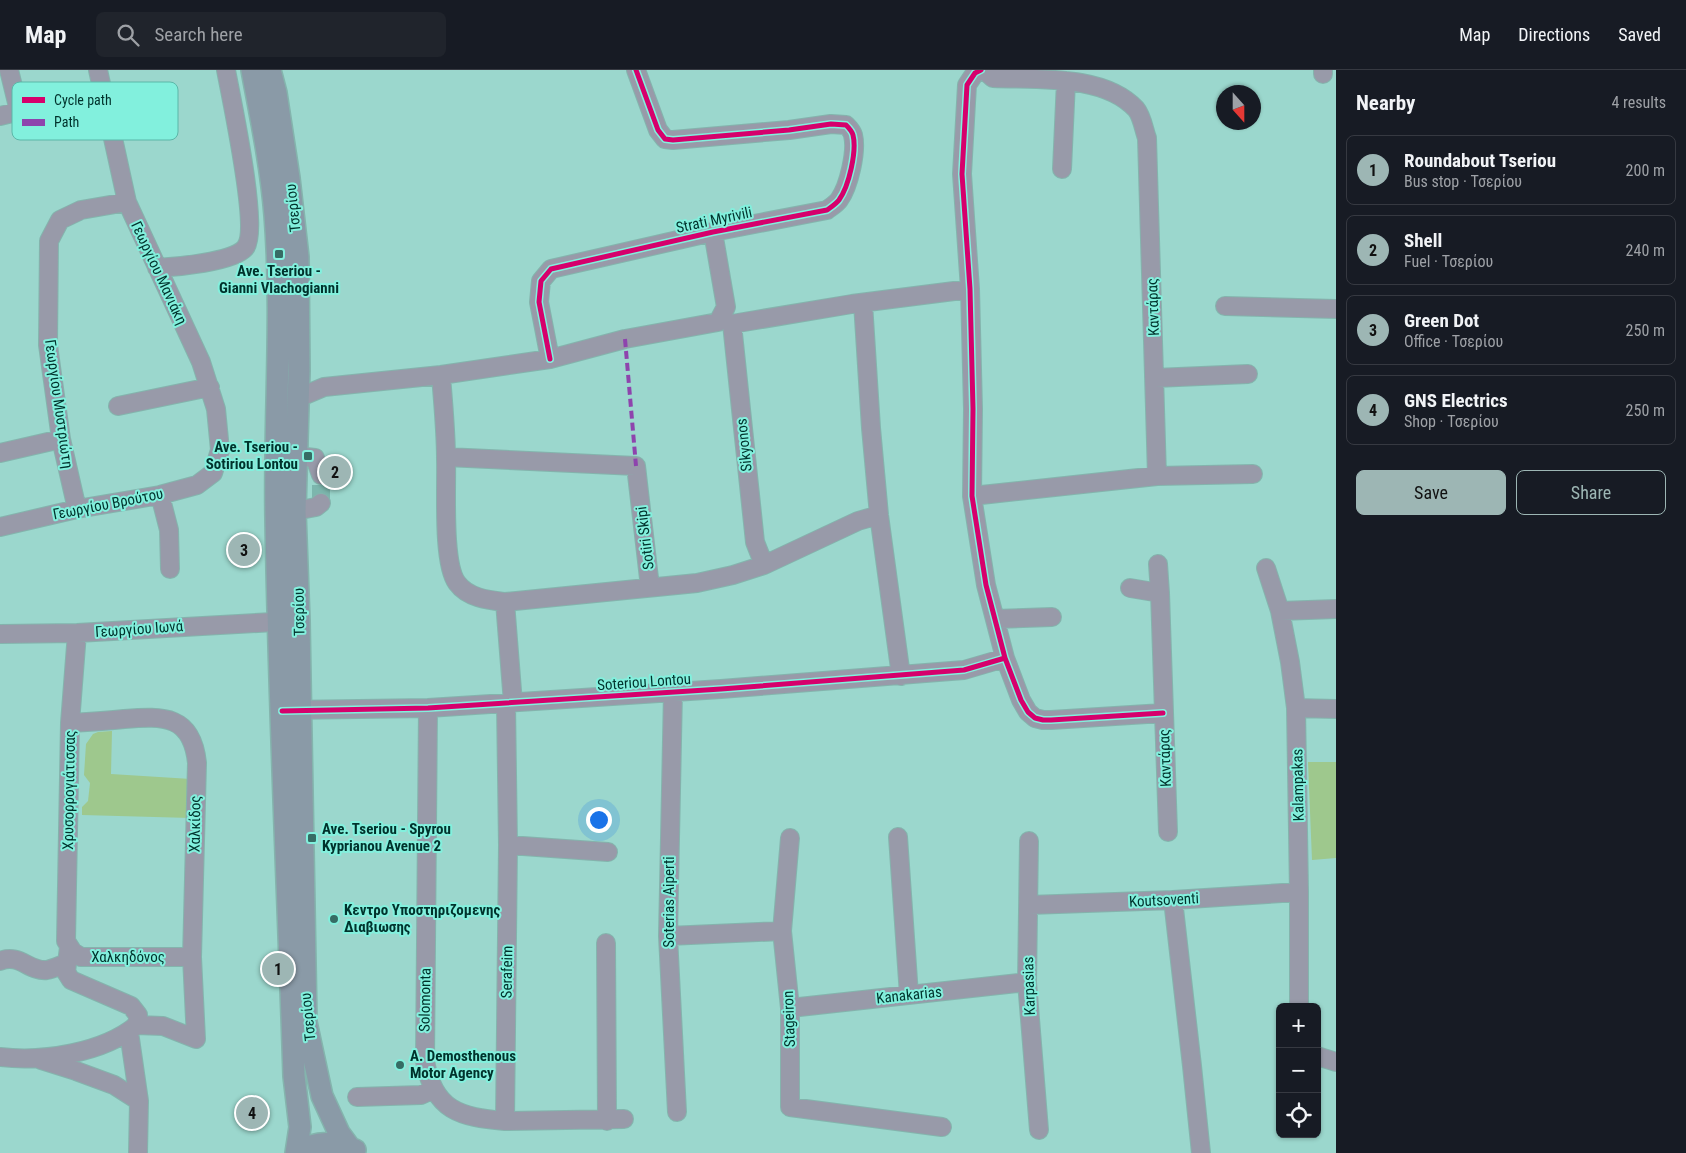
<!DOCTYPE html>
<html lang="en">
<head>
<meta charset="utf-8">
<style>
	:root { --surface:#171b24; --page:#20242c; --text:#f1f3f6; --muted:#9ea1a6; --line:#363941; --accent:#9db6b4 }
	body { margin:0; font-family:"Roboto Condensed",sans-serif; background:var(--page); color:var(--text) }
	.controls { position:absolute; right:15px; bottom:15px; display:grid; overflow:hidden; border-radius:8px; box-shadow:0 1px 4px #0004 }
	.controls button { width:45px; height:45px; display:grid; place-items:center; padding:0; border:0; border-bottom:1px solid var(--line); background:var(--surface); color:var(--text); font:25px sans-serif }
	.compass { position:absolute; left:1216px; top:15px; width:45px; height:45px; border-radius:50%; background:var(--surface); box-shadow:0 1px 4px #0004; rotate:159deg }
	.you { position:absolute; left:598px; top:749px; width:18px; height:18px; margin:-12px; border:4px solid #fff; border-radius:50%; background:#1a73e8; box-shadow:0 0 0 8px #1a73e833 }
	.badge { display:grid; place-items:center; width:32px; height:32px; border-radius:50%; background:var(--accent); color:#111; font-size:16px; font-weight:700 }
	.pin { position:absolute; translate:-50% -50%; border:2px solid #fff; box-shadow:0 1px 5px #0006 }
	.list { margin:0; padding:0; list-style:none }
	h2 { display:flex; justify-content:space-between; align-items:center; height:65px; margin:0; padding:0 20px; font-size:21px }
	h2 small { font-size:16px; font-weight:400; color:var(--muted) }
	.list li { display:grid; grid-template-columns:32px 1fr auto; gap:15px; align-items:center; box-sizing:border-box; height:70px; margin:0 10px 10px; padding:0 10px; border:1px solid var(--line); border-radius:8px }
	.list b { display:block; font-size:19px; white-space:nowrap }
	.list p { margin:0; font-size:16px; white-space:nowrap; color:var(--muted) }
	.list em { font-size:16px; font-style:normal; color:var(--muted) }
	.actions { display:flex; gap:10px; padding:15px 20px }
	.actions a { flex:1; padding:11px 0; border:1px solid var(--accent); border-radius:8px; text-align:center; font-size:18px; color:var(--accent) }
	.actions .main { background:var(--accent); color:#111 }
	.icon { flex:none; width:28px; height:28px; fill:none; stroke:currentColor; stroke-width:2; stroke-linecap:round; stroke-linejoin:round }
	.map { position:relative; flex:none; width:1336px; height:1083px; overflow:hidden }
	header { display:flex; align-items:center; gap:30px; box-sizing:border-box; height:70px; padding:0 25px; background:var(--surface); border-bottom:1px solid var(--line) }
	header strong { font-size:24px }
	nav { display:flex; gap:28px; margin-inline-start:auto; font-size:18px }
	.search { width:350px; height:45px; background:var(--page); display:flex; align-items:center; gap:12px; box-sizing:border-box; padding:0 18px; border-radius:8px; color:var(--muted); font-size:19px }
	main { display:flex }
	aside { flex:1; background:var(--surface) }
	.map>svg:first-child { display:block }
	.green { fill:#9ec88d }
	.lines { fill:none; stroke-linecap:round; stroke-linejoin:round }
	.minor-tunnel { stroke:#7cb6ad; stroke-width:18; stroke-dasharray:18 9; stroke-linecap:butt }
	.minor-casing { stroke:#84b4ad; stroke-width:20 }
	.major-casing { stroke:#84b4ad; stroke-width:24 }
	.minor { stroke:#989aa9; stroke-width:18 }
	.major { stroke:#8a9aa7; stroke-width:21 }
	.quiet { stroke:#8e44ad; stroke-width:4; stroke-dasharray:8 4; stroke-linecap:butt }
	.cycleway-casing { stroke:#82f0dd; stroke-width:8 }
	.cycleway { stroke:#d6006c; stroke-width:5 }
	.poi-dot { fill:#366c64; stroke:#82f0dd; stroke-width:2 }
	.labels { text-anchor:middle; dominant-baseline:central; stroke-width:4; stroke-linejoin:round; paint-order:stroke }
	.street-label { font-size:15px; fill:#00322c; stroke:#82f0dd }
	.poi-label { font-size:15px; font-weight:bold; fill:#00322c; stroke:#82f0dd; text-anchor:start }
	.key { fill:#82f0dd; stroke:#5bb7a8; stroke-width:1 }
	.key-label { font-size:14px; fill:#00322c }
</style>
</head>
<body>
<header>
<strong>Map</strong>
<div class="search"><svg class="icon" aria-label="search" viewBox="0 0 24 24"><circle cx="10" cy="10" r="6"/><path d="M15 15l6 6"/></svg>Search here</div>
<nav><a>Map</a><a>Directions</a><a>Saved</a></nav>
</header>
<main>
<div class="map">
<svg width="1336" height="1083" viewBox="0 0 1336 1083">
	<rect width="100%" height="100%" fill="#9bd7cd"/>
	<path class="green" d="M 112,661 L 111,704 L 191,709 L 191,748 L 82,745 L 82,737 L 88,731 L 90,713 L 84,705 L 86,674 L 93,664 L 98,662 Z
		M 1308,692 L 1336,692 L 1336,788 L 1312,790 Z"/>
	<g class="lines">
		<path class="minor-tunnel" d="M 321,433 L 321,405"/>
		<g class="minor-casing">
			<path id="minor" d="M 9,0 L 19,41
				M 981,0 L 975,3 L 967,15 L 962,104 L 970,219 L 973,339 L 972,426 L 986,515 L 1005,588 L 1021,630 L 1028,642 L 1035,648 L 1043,650 L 1051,650 L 1163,643
				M 984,0 L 993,8 C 1037,10 1104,4 1136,39 C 1142,46 1144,60 1147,68 L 1157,406
				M 1323,4 L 1323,0
				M 0,46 L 103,21
				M 1062,99 L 1066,11
				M 157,198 C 176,197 233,192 245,178 C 260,161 231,27 226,0
				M 863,233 L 871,358 L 879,445 L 901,606
				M 1225,236 L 1336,239
				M 550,289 L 539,232 L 541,211 L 551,199 L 713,162 L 827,140 C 831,137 836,134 839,130 C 849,116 857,81 853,65 C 852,61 849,58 846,55 L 831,54 L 789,60 L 673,70 L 665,69 L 658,60 L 636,0
				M 441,305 C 443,333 446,361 446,389 C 447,416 442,493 457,513 C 468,528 488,530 505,532 L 697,513 L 733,505 L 764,495 L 858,451 L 879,445
				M 1155,308 L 1248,304
				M 298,328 L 324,317 L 441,305 L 550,289 L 625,269 L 718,252 L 726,237 L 713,162
				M 118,336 L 210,317
				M 0,383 L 61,369
				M 297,386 L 315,388 L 321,405
				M 446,387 L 636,396 L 650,517
				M 160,425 L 169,460 L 170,499
				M 972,426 L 1157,406 L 1253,404
				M 77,439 L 61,369 L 48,275 L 49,171 L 60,150 L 81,140 L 127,132
				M 295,441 L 316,437 L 321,433
				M 0,457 L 77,439 L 160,425 L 197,415 L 213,403 L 220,380 L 216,339 L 201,292 L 127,132 L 98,0
				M 1158,494 L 1160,523 L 1168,762
				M 764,495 L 755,472 L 732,254 L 852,234 L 970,219
				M 1266,498 L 1280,541 L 1290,592 L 1296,638 L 1299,822 L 1299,937
				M 1130,518 L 1160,523
				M 505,532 L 513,633
				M 1280,541 L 1336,539
				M 995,549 L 1052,547
				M 77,563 L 70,653 L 66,871 L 73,882 L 81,887 L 192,887
				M 0,564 L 77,563 L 292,551
				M 673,622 L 668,866 L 677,1042
				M 428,638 L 425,991 C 434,1041 460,1047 505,1051 L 624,1049
				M 1296,638 L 1336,639
				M 289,640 L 428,638 L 721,619 L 964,600 L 1005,588
				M 898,767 L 909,925
				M 790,768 L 782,861 L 790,938 L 790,1037 L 942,1057
				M 1029,771 L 1027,912 L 1039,1060
				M 508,775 L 608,782
				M 1173,830 L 1192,996 L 1201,1083
				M 1029,835 L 1173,830 L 1299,822
				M 668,866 L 782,861
				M 606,873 L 607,1051
				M 69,877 L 66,902 L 71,910 L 131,936 L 138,945 L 137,955
				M 0,891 C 20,883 29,902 47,900 C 53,899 61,895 67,893
				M 790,938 L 1027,912
				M 129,962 L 139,1031 L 138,1083
				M 1317,986 L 1336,992
				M 0,987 C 43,992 103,983 137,955 L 163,956 L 196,969 L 192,887 L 197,693 C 192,645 164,646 124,649 C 106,651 88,652 70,653
				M 41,990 L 76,1001 L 114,1015 L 139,1031
				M 357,1027 L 421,1025 L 432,1020
				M 505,1051 L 508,775 L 506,634"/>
		</g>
		<g class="major-casing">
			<path id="major" d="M 252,0 C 261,48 271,96 275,145 C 283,246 274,348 276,449 C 279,635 288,820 294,1006 L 300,1057 L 296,1083
				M 270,0 L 276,23 L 289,108 L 298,187 L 299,301 L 295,441 L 299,551 L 306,952 L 322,1026 L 339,1063 L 350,1078
				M 298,1083 C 316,1070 336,1072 355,1080"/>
		</g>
		<use href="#minor" class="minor"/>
		<use href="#major" class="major"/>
		<path class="quiet" d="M 625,269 L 636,396"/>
		<g class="cycleway-casing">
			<path id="cycleway" d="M 981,0 L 975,3 L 967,15 L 962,104 L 970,219 L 973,339 L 972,426 L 986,515 L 1005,588 L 1021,630 L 1028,642 L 1035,648 L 1043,650 L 1051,650 L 1163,643
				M 550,289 L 539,232 L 541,211 L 551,199 L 713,162 L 827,140 C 831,137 836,134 839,130 C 849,116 857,81 853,65 C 852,61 849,58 846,55 L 831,54 L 789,60 L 673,70 L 665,69 L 658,60 L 636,0
				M 282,641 L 428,638 L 721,619 L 964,600 L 1005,588"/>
		</g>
		<use href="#cycleway" class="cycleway"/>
	</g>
	<g class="poi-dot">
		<rect x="274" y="179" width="10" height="10" rx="2.5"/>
		<rect x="303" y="381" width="10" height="10" rx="2.5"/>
		<rect x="307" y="763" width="10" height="10" rx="2.5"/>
		<circle cx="334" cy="849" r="5"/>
		<circle cx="400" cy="995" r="5"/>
	</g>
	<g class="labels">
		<g class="street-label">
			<text transform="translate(293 138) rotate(-96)">Τσερίου</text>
			<text transform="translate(714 150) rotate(-12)">Strati Myrivili</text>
			<text transform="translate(159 203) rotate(65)">Γεωργίου Μανιάκη</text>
			<text transform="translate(1153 237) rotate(-92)">Καντάρας</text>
			<text transform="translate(59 334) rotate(82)">Γεωργίου Μυστριώτη</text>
			<text transform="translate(744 375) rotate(-96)">Sikyonos</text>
			<text transform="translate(108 434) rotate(-11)">Γεωργίου Βρούτου</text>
			<text transform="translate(645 468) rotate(-97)">Sotiri Skipi</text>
			<text transform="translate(299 542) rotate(-91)">Τσερίου</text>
			<text transform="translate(139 559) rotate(-4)">Γεωργίου Ιωνά</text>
			<text transform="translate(644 612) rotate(-4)">Soteriou Lontou</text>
			<text transform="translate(1165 688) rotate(-92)">Καντάρας</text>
			<text transform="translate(1298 715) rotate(-91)">Kalampakas</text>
			<text transform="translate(69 720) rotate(-89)">Χρυσορρογιάτισσας</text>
			<text transform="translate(195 754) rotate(-89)">Χαλκίδος</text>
			<text transform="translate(1164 830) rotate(-3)">Koutsoventi</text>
			<text transform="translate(669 832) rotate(-90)">Soterias Aiperti</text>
			<text x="128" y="887">Χαλκηδόνος</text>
			<text transform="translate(507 902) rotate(-89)">Serafeim</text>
			<text transform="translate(1029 916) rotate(-92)">Karpasias</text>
			<text transform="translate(909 925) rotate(-6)">Kanakarias</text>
			<text transform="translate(425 930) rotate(-89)">Solomonta</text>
			<text transform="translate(308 947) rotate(-96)">Τσερίου</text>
			<text transform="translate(789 949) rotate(-92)">Stageiron</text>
		</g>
		<g class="poi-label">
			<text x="279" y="201" text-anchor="middle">Ave. Tseriou -<tspan x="279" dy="17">Gianni Vlachogianni</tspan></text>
			<text x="298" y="377" text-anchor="end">Ave. Tseriou -<tspan x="298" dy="17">Sotiriou Lontou</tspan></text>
			<text x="322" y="759">Ave. Tseriou - Spyrou<tspan x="322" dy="17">Kyprianou Avenue 2</tspan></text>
			<text x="344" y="840">Κεντρο Υποστηριζομενης<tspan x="344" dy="17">Διαβιωσης</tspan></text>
			<text x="410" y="986">A. Demosthenous<tspan x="410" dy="17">Motor Agency</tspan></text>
		</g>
	</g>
	<rect x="12" y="12" width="166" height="58" rx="8" class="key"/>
	<rect x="22" y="27" width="23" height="6" fill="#d6006c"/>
	<rect x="22" y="49" width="23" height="7" fill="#8e44ad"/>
	<g class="key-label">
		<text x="54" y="35">Cycle path</text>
		<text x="54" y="57">Path</text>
	</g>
</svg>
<div class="controls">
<button>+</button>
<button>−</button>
<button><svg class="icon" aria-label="locate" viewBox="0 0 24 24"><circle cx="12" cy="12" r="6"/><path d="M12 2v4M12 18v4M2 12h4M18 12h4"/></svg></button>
</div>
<svg class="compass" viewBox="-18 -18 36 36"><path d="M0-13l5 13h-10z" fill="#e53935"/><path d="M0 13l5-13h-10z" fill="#9ea1a6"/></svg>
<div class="you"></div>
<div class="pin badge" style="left:278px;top:899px">1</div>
<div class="pin badge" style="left:335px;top:402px">2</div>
<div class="pin badge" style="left:244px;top:480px">3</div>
<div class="pin badge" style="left:252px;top:1043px">4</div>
</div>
<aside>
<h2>Nearby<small>4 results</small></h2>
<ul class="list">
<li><span class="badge">1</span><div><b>Roundabout Tseriou</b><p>Bus stop · Τσερίου</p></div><em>200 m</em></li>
<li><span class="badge">2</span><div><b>Shell</b><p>Fuel · Τσερίου</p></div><em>240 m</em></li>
<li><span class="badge">3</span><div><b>Green Dot</b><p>Office · Τσερίου</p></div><em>250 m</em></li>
<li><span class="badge">4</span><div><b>GNS Electrics</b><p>Shop · Τσερίου</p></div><em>250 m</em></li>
</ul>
<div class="actions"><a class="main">Save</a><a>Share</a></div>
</aside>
</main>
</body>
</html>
